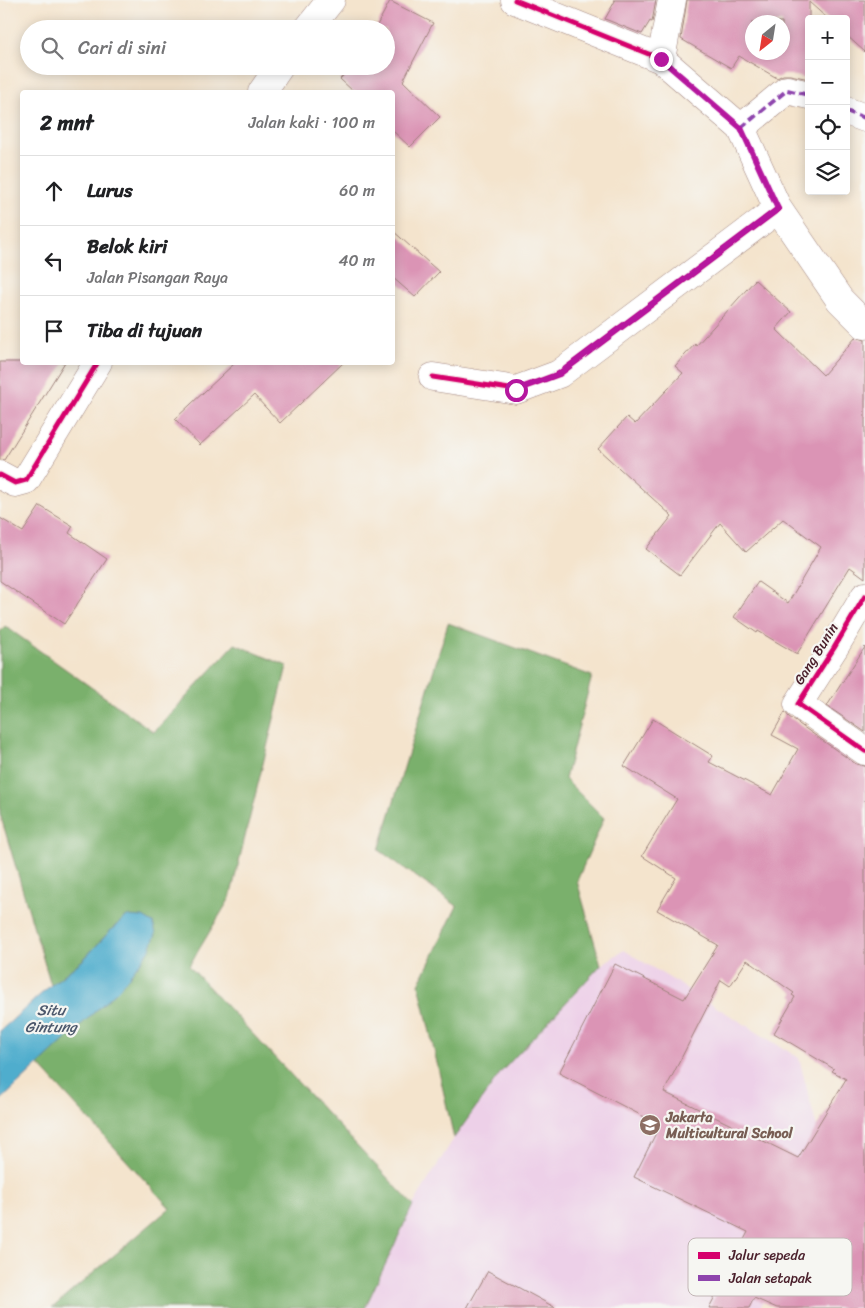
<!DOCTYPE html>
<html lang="id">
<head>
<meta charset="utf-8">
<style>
	:root { --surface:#fff; --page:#f6f6f6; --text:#202124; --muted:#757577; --line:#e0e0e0 }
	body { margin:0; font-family:Sriracha,sans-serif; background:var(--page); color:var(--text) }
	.controls { position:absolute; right:15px; top:15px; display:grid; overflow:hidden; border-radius:5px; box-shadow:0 2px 12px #0003 }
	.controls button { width:45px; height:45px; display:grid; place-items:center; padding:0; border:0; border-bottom:1px solid var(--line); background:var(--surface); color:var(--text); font:25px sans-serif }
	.compass { position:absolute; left:745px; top:15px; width:45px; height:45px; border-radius:50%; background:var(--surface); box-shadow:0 2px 12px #0003; rotate:210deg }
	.stop { position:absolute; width:15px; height:15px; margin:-11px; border:4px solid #b5179e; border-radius:50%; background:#fff }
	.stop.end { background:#b5179e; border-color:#fff; box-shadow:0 1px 5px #0008 }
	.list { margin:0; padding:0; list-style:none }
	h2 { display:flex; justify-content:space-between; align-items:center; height:65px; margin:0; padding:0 20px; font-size:21px }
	h2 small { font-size:16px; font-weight:400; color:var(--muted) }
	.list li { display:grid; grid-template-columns:32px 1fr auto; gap:15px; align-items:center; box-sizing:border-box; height:70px; padding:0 20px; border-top:1px solid var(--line) }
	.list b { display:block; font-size:19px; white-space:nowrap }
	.list p { margin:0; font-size:16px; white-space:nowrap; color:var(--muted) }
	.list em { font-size:16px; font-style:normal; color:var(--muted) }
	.icon { flex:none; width:28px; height:28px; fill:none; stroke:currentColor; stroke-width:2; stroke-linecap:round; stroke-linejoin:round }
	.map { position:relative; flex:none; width:865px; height:1308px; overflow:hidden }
	.search { position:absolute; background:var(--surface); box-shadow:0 2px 12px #0003; left:20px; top:20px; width:375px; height:55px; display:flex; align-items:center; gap:12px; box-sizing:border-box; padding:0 18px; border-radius:28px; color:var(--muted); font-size:19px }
	.panel { position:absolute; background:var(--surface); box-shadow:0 2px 12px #0003; left:20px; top:90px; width:375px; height:275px; border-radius:5px }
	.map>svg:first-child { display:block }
	.built { fill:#edd0e8 }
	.forest { fill:#7ab06c; stroke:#62684c }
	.water { fill:#4fadcd; stroke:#4c667c }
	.building { fill:#db94b5; fill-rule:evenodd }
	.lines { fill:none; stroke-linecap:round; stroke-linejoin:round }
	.street-casing { stroke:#9f827c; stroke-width:29 }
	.street { stroke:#fff; stroke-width:28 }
	.quiet { stroke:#8e44ad; stroke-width:4; stroke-dasharray:8 4; stroke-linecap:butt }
	.cycleway-casing { stroke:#f6f6f2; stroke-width:8 }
	.cycleway { stroke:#d6006c; stroke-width:5 }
	.route { stroke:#b5179e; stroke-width:6 }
	.labels { text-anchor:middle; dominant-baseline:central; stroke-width:4.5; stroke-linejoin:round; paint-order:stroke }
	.street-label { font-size:14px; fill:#4a1f2b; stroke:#f6f6f2 }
	.education-label { font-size:14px; font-weight:bold; fill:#785e54; stroke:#f6f6f2; text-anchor:start }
	.water-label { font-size:15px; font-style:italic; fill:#4c586c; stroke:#f6f6f2 }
	.key { fill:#f6f6f2; stroke:#c2b6b6; stroke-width:1 }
	.key-label { font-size:14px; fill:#4a1f2b }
</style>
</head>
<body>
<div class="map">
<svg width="865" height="1308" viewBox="0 0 865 1308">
	<rect width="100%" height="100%" fill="#f6f6f2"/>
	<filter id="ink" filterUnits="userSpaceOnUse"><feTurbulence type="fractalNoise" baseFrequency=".02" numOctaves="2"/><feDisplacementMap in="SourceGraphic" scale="10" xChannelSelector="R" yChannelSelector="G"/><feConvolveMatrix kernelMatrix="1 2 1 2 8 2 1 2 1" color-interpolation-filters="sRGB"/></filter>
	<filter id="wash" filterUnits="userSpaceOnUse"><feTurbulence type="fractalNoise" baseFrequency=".0096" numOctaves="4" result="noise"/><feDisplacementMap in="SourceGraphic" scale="20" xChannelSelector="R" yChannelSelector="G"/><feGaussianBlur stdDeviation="1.12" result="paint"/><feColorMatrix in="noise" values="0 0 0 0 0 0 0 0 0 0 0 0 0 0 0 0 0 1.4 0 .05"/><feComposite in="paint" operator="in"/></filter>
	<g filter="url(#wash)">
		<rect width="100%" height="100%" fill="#f4e4cd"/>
		<path class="built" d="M 624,950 L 799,1058 L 828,1171 L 760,1308 L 365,1308 L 413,1205 L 454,1138 L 501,1072 L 601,965 Z"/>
		<path class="forest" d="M 448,623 L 592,676 L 565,779 L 604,818 L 577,881 L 601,965 L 501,1072 L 454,1138 L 419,984 L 457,906 L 379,850 Z
			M 5,626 L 154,732 L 235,644 L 287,666 L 230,898 L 189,966 L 413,1205 L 365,1308 L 52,1308 L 170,1208 L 38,1064 L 119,989 L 127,916 L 111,930 L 83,960 L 51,985 L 0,814 L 0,632 Z"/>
		<path class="water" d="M 127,916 L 143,917 L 153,923 L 156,934 L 149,951 L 119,989 L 0,1101 L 0,1031 L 51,985 L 83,960 L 111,930 Z"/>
		<g id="blocks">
			<path class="building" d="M 613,0 L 656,0 L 652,22 L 650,21 L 642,34 L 605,19 L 615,1 Z
				M 687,0 L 865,0 L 865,52 L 846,35 L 846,19 L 828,19 L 809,2 L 809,79 L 790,75 L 783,75 L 777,78 L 739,56 L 731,68 L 681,39 ZM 752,22 L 782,22 L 782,52 L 752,52 Z
				M 390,1 L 433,23 L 403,81 L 440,117 L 410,147 L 392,130 L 392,92 L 354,92 L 340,79 L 352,66 L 386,66 L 386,29 L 375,29 Z
				M 392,230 L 439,272 L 415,297 L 392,277 Z
				M 755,280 L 791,312 L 776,329 L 823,375 L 856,337 L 865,340 L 865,578 L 850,567 L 797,654 L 758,631 L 757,633 L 734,617 L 758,582 L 788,603 L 821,547 L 783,519 L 746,552 L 720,523 L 680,575 L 646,549 L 672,516 L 598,449 L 627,417 L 635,424 L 683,373 L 675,366 L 695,344 L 696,346 Z
				M 0,362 L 65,362 L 4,460 L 0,459 Z
				M 236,362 L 344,362 L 280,423 L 254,395 L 200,445 L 175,419 Z
				M 40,506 L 73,526 L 69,533 L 107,559 L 64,624 L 0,581 L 0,518 L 23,532 Z
				M 865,647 L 865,732 L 827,706 Z
				M 785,712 L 789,717 L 856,764 L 865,766 L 865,1308 L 777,1308 L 754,1298 L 749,1308 L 709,1308 L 748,1232 L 634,1177 L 660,1125 L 559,1073 L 615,964 L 684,999 L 718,945 L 657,910 L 676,878 L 642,856 L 677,799 L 624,766 L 653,719 L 713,756 L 709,762 L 772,795 L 798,749 L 772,735 ZM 747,960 L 794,993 L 792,995 L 795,997 L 774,1033 L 834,1069 L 832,1071 L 846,1079 L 798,1158 L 664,1092 L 721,980 L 730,986 Z
				M 488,1271 L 556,1308 L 467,1308 Z"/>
		</g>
	</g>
	<g filter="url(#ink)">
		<use href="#blocks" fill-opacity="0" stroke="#9f827c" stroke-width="1"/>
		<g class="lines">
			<g class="street-casing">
				<path id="street" d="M 515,0 L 661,59
					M 672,0 L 661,59 L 741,128 L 778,209 L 840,300 L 865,325
					M 308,29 L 331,0
					M 262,92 L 280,66
					M 846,111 L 865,118
					M 741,128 L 787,90 L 809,95
					M 433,377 L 516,390 L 559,374 L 778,209
					M 0,475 L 15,483 L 26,480 L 98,362
					M 865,596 L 834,648 L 798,704 L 865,751"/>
			</g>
			<use href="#street" class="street"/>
			<path class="quiet" d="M 846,111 L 865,118
				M 741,128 L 787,90 L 809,95"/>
			<g class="cycleway-casing">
				<path id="cycleway" d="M 515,0 L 661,59
					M 433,377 L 516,390 L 559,374 L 778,209
					M 0,475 L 15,483 L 26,480 L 98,362
					M 865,596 L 834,648 L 798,704 L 865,751"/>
			</g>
			<use href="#cycleway" class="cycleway"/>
		</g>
	</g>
	<g class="lines" filter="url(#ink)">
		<path class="route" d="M 516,390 L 559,374 L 778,209 L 741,128 L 661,59"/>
	</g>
	<defs>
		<g id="school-disc" transform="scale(1.125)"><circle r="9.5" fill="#8d6e63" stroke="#f6f6f2"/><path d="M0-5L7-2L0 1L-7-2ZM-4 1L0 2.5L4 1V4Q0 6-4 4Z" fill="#fff"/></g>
	</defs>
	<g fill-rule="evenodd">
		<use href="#school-disc" x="650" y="1125"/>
	</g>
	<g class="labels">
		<g class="street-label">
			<text transform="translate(816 654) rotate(-58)">Gang Bunin</text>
		</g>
		<g class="education-label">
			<text x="666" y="1117">Jakarta<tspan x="666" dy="16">Multicultural School</tspan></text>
		</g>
		<g class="water-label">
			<text x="51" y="1010">Situ<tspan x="51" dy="17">Gintung</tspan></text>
		</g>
	</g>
	<rect x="688" y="1238" width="164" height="58" rx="8" class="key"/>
	<rect x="698" y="1252" width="22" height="7" fill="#d6006c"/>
	<rect x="698" y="1275" width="22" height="6" fill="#8e44ad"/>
	<g class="key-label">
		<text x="729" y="1260">Jalur sepeda</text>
		<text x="729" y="1283">Jalan setapak</text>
	</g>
</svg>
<div class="controls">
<button>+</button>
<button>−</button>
<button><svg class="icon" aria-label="locate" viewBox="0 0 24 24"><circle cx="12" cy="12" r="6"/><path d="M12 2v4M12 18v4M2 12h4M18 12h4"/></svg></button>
<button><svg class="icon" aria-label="layers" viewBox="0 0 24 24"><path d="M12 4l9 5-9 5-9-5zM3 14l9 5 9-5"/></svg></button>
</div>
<svg class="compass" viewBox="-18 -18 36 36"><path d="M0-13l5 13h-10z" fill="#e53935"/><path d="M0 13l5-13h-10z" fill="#757577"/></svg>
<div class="stop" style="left:516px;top:390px"></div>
<div class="stop end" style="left:661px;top:59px"></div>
<div class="search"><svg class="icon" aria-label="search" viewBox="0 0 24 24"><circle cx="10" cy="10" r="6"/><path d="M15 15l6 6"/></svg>Cari di sini</div>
<section class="panel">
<h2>2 mnt<small>Jalan kaki · 100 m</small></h2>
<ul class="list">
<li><svg class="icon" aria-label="ahead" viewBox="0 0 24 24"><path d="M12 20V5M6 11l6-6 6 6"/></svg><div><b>Lurus</b></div><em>60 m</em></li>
<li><svg class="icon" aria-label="left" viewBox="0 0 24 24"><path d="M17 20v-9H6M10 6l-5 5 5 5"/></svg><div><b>Belok kiri</b><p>Jalan Pisangan Raya</p></div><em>40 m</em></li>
<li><svg class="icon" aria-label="arrive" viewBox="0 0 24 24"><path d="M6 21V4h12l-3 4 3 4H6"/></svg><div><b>Tiba di tujuan</b></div></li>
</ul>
</section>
</div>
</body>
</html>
